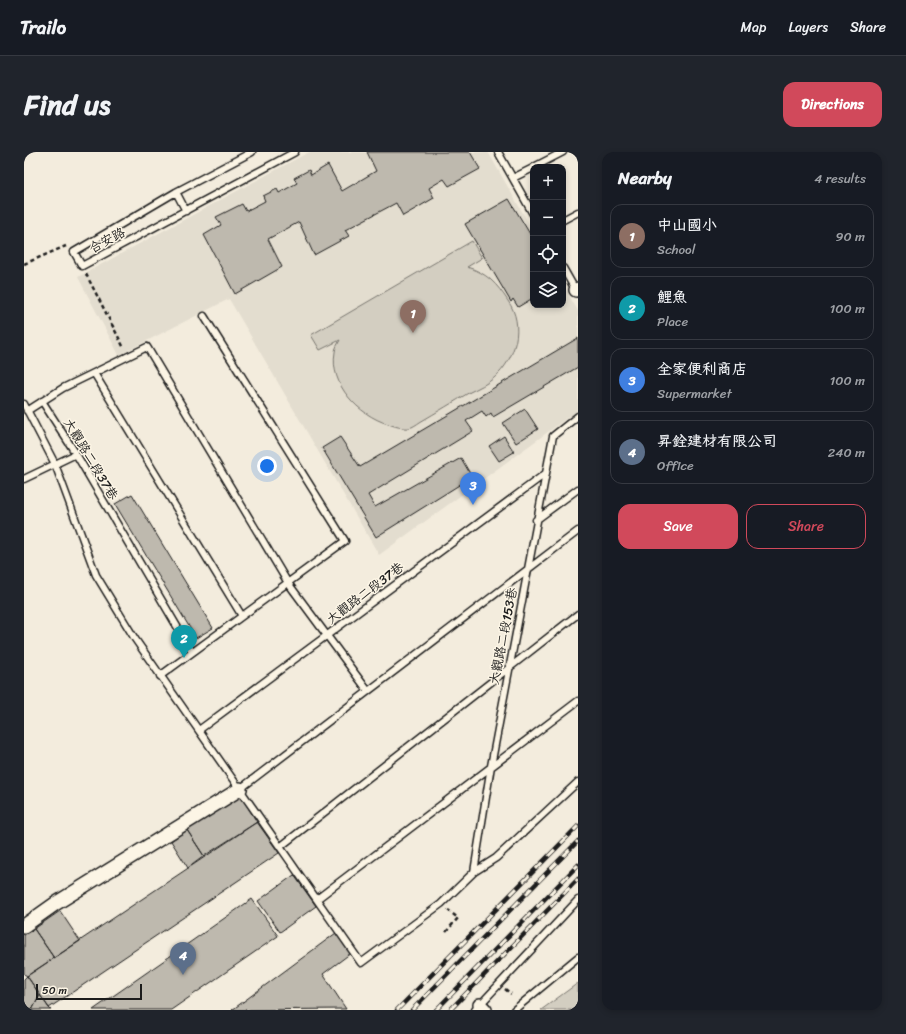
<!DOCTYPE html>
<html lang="en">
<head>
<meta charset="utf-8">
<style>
	:root { --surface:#171b24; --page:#20242c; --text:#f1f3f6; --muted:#9ea1a6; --line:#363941; --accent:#d1495b }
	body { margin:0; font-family:Sriracha,"LXGW WenKai TC",sans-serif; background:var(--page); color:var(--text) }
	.controls { position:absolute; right:12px; top:12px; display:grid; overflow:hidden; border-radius:8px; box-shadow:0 2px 6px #0003 }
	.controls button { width:36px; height:36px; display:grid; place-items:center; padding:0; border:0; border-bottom:1px solid var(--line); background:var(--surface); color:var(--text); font:20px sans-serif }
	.scale { position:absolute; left:12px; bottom:10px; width:106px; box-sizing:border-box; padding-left:4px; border:2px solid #1c1c1c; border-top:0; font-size:11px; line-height:14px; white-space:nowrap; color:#1c1c1c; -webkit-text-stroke:3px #fcf5e5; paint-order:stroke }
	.you { position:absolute; left:243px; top:314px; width:14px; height:14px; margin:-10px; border:3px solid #fff; border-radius:50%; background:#1a73e8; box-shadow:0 0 0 6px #1a73e833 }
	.badge { display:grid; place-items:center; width:26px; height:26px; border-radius:50%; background:var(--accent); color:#fff; font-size:13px; font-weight:700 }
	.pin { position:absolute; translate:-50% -33px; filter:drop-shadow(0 1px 2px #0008) }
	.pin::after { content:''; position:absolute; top:21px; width:14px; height:12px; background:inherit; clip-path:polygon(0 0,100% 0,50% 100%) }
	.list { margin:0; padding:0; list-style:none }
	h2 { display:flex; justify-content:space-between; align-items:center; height:52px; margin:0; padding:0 16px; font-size:17px }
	h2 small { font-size:13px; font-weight:400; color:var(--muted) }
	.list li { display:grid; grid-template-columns:26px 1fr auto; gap:12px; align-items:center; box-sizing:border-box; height:64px; margin:0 8px 8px; padding:0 8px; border:1px solid var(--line); border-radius:12px }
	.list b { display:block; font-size:15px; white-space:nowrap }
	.list p { margin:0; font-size:13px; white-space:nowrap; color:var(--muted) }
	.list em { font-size:13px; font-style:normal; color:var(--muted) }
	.actions { display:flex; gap:8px; padding:12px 16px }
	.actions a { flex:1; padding:9px 0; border:1px solid var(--accent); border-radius:12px; text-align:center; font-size:14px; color:var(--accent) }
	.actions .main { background:var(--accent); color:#fff }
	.icon { flex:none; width:22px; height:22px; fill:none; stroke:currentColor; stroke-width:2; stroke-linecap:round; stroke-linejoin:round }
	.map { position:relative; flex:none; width:554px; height:858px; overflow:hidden; border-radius:12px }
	header { display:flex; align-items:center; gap:24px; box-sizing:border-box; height:56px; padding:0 20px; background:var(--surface); border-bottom:1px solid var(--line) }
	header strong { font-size:19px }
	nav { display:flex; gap:22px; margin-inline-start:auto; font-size:14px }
	.intro { display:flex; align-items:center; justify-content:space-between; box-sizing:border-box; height:96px; padding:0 24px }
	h1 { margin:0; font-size:28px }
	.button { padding:10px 18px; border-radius:12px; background:var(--accent); color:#fff; font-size:14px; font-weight:700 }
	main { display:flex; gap:24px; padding:0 24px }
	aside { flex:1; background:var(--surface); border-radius:12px; box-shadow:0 2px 6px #0003 }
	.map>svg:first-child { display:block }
	.built { fill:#e3ddcf }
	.green { fill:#d3cec1; stroke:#78756e }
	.building { fill:#beb9ae; stroke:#1c1c1c }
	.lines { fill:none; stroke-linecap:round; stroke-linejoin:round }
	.lane-casing { stroke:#1c1c1c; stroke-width:9 }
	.street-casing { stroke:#1c1c1c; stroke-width:16 }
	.path { stroke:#1c1c1c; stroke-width:2.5; stroke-dasharray:4 3; stroke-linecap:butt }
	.lane { stroke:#fcf5e5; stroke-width:6 }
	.street { stroke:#fcf5e5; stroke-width:13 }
	.rail-casing { stroke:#1c1c1c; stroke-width:4.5 }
	.rail { stroke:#fcf5e5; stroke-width:3; stroke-dasharray:9; stroke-linecap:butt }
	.labels { text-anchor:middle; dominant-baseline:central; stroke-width:3; stroke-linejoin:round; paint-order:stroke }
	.street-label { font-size:13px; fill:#1c1c1c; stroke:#fcf5e5 }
</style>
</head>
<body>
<header>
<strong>Trailo</strong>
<nav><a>Map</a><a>Layers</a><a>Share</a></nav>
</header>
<div class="intro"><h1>Find us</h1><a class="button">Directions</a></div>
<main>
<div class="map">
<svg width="554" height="858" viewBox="0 0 554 858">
	<rect width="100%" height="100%" fill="#f3ecdd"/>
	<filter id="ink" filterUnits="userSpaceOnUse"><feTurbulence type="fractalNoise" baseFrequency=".025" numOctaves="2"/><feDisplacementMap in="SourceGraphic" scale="8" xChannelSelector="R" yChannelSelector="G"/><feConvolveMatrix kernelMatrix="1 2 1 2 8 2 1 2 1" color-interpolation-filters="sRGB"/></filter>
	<g filter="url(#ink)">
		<path class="built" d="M 285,0 L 464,0 L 509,79 L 509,153 L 539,153 L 539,133 L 554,159 L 554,258 L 355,403 L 205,147 L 95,203 L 54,125 Z"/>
		<path class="green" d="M 448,89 L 458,106 L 443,115 C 463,121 473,132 484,149 C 501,173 492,207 470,226 C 463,232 454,236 446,240 C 430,250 413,260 396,270 C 393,272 389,275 385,276 C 379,277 370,274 364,272 C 335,263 305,233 311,200 C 311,196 314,192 316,188 L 296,198 L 287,183 Z
			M 554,831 L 554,858 L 517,858 Z"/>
		<path class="building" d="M 343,0 L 446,0 L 456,17 L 425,34 L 420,27 L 405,36 L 410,46 L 379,64 L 372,51 L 321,78 L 325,84 L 290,103 L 275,70 L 244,87 L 258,115 L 211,142 L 180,83 L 197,73 L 192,65 L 218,52 L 222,59 L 241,49 L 239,44 L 253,37 L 255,41 L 273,31 L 270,26 L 285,18 L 287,23 L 304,13 L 318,39 L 352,19 Z
			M 485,47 L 509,87 L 509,146 L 494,155 L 489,147 L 487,150 L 441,72 Z
			M 554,186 L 554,215 L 469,265 L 467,261 L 462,265 L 458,259 L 442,269 L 449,279 L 344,343 L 351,355 L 437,306 L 448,325 L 352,385 L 298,296 L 316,285 L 336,315 Z
			M 501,257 L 514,277 L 492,291 L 479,271 Z
			M 480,284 L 490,300 L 475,309 L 465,294 Z
			M 108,342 L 189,476 L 172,486 L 91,352 Z
			M 216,643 L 233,670 L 180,704 L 163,678 Z
			M 233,670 L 255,701 L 25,856 L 3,824 Z
			M 163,678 L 180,704 L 164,716 L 147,689 Z
			M 270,723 L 292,754 L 256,780 L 234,749 Z
			M 228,747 L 254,784 L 147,858 L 69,858 Z
			M 36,759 L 56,789 L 30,806 L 10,777 Z
			M 10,777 L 30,806 L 3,824 L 0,822 L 0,783 Z
			M 312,781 L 327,801 L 299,822 L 322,857 L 208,858 Z
			M 3,824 L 16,843 L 8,858 L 0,858 L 0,827 Z
			M 16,843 L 25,856 L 27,858 L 8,858 Z"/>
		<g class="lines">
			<g class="lane-casing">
				<path id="lane" d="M 228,0 L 152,40 L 50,100 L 58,114 L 271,0
					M 474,0 L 509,62
					M 510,15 L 539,0
					M 489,26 L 509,16
					M 152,40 L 162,59
					M 539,68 L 554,60
					M 539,116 L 552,139
					M 70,221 L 218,464
					M 18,249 L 52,302 L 168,500
					M 0,252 L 31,312 L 72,423 L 111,487 L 337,811 L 417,752 L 450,720 L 472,706 L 554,630
					M 3,259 L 39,236 L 123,195 L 264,431 L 344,539
					M 0,327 L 52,302
					M 512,368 L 554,337
					M 136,524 L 321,389 L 180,164
					M 175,578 L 521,322
					M 216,637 L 554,379
					M 256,695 L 554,462
					M 450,720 L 467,614 L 529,284 L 554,264
					M 293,747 L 554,549
					M 451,858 L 554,748
					M 490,858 L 554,805"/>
			</g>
			<g class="street-casing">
				<path id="street" d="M 552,138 L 554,137
					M 0,774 L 31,752 L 216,637
					M 456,853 L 461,858"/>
			</g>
			<path class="path" d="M 0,112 L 42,94
				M 62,122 L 100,196
				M 422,780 L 434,766 L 424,758
				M 481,837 L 487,842"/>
			<use href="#lane" class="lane"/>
			<use href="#street" class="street"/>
			<g class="rail-casing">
				<path id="rail" d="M 373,858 L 554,674
					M 388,858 L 554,689
					M 412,858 L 554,713
					M 426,858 L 554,727"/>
			</g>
			<use href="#rail" class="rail"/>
		</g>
	</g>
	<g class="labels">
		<g class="street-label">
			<text transform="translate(83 88) rotate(-28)">合安路</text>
			<text transform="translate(67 307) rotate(59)">大觀路二段37巷</text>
			<text transform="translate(341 441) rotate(-37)">大觀路二段37巷</text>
			<text transform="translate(479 484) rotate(-79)">大觀路二段153巷</text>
		</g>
	</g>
</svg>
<div class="controls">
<button>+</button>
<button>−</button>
<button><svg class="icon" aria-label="locate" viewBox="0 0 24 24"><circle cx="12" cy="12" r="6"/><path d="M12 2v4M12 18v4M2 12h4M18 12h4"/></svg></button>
<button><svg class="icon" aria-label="layers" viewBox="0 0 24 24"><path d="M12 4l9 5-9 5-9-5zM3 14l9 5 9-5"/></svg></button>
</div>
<div class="scale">50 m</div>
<div class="you"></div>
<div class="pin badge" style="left:389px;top:181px;background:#8d6e63">1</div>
<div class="pin badge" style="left:160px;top:506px;background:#0f9aa8">2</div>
<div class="pin badge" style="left:449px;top:353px;background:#3f7fe0">3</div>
<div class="pin badge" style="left:159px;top:823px;background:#5c6f8a">4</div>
</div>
<aside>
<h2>Nearby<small>4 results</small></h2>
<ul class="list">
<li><span class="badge" style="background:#8d6e63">1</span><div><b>中山國小</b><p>School</p></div><em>90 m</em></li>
<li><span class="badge" style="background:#0f9aa8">2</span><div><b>鯉魚</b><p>Place</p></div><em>100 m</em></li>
<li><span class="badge" style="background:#3f7fe0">3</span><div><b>全家便利商店</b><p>Supermarket</p></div><em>100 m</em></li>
<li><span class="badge" style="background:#5c6f8a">4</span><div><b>昇銓建材有限公司</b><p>Office</p></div><em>240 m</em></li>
</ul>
<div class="actions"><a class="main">Save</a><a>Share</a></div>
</aside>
</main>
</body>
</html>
